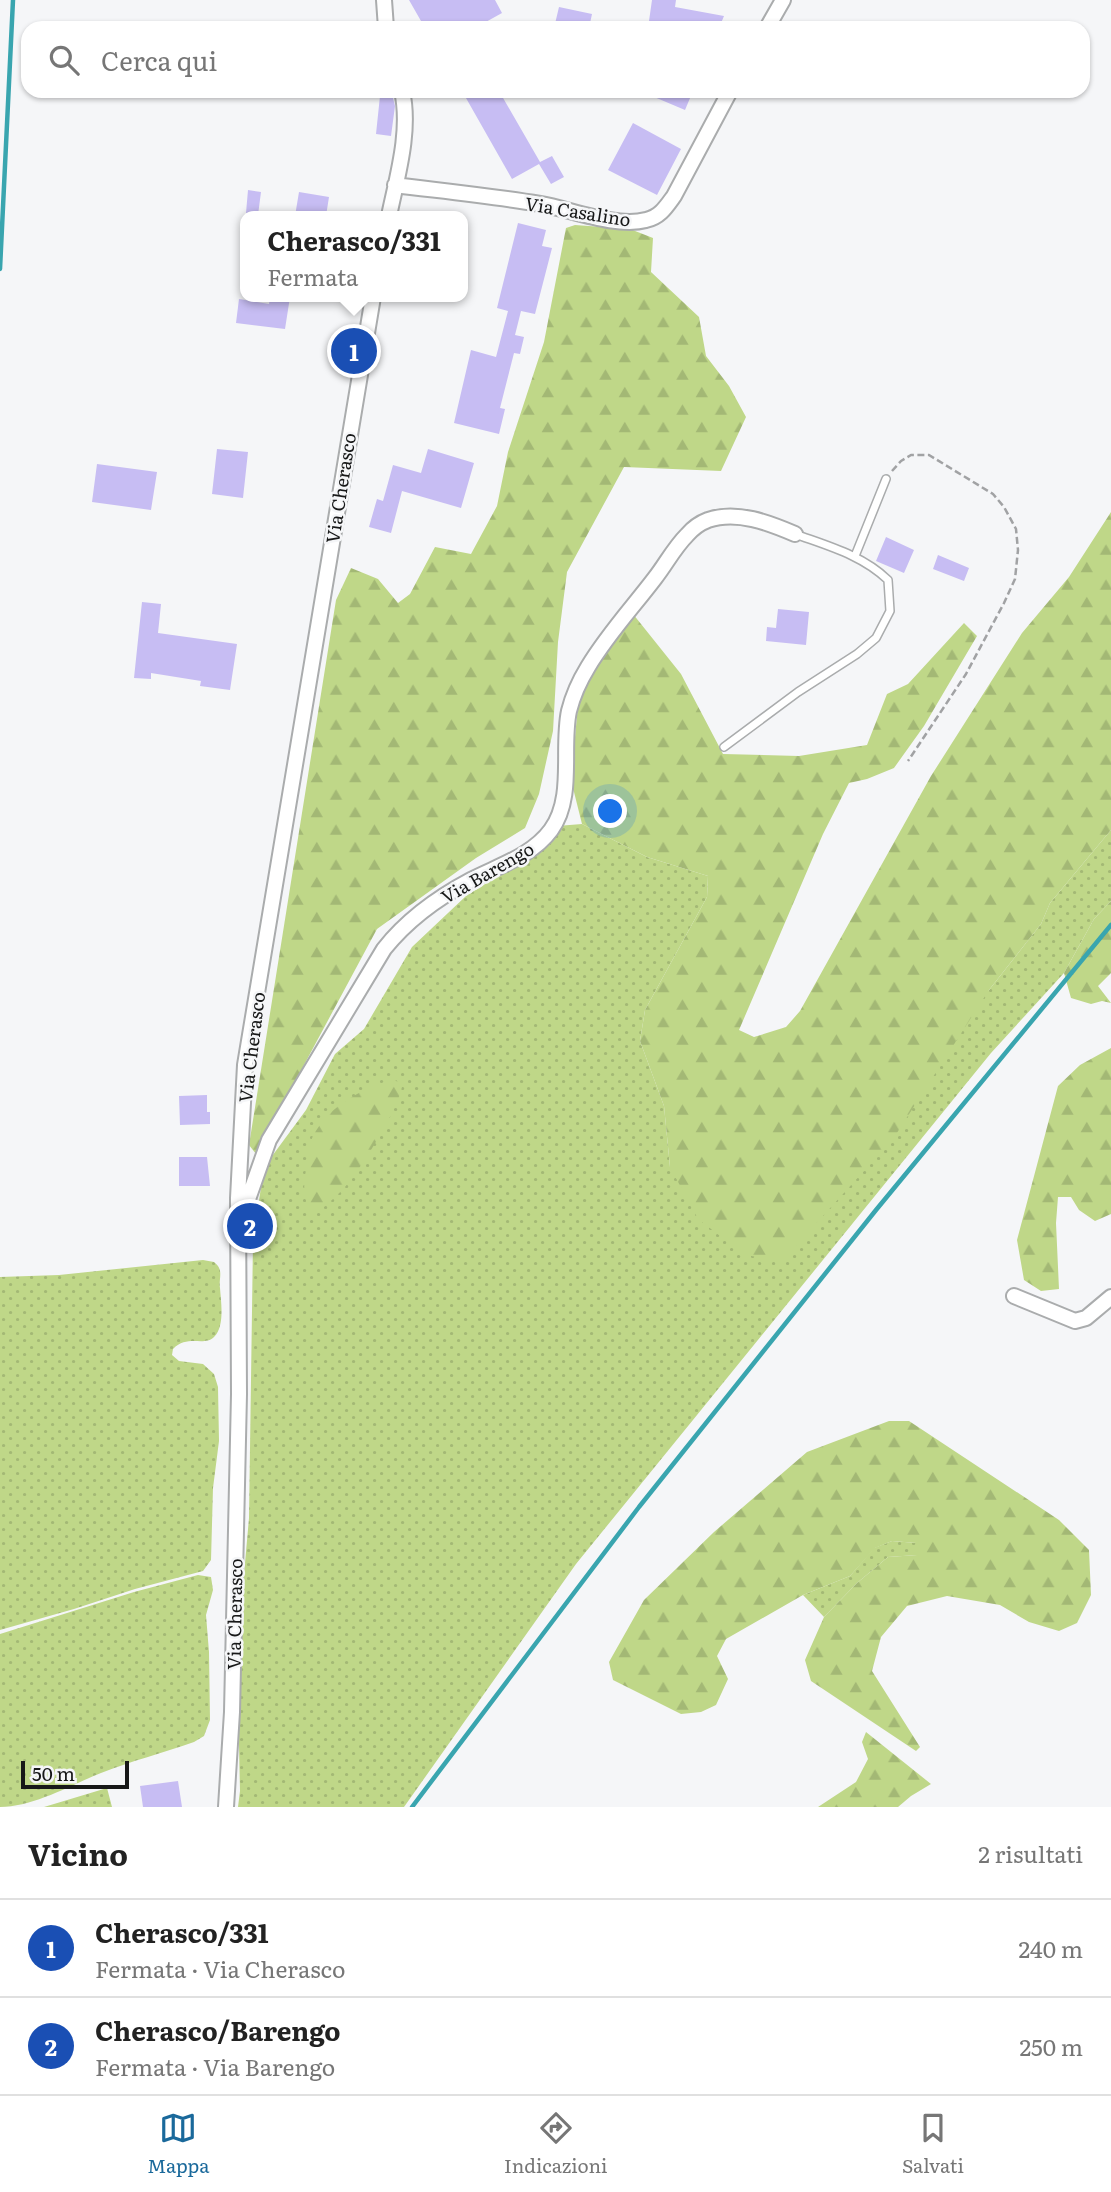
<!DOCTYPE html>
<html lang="it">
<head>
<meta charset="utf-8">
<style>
	:root { --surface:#fff; --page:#f2f2f2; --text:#222; --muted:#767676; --line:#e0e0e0; --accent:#1a699b }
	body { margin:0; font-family:Literata,serif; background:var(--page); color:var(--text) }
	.scale { position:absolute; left:21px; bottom:18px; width:108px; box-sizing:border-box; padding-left:7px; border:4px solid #171818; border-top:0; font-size:19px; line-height:24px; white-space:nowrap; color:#171818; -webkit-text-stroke:5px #f5f6f8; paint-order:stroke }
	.you { position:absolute; left:611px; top:812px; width:24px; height:24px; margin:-18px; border:5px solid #fff; border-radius:50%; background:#1a73e8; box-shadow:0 0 0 10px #1a73e833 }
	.badge { display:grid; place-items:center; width:46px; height:46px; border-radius:50%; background:var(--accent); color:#fff; font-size:23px; font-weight:700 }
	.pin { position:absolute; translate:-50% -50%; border:4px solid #fff; box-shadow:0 2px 7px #0006 }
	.popup { position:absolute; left:240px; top:211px; width:228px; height:91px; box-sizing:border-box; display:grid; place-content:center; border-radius:14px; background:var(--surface); filter:drop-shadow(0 2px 5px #0005); font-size:23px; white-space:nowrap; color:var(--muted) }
	.popup b { font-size:26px; color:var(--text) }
	.popup::after { content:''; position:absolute; left:50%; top:100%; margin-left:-14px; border:14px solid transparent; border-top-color:var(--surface) }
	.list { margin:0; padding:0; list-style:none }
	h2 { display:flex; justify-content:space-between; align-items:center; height:91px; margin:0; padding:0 28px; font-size:30px }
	h2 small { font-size:23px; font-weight:400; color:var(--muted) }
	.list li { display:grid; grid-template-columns:46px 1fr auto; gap:21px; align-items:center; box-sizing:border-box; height:98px; padding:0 28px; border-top:2px solid var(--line) }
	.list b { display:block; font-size:26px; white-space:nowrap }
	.list p { margin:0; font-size:23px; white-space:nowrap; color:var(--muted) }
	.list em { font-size:23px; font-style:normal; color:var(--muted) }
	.icon { flex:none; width:38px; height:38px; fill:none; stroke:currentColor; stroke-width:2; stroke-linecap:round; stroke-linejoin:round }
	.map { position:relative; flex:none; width:1111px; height:1807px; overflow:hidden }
	.search { position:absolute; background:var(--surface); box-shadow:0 2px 5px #0004; left:21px; right:21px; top:21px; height:77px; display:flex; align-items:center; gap:18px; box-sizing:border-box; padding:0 24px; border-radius:21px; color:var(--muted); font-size:26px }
	.sheet { height:287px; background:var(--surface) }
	nav { display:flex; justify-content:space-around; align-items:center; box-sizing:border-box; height:98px; border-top:2px solid var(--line); background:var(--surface); font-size:19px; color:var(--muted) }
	nav a { display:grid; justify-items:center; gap:4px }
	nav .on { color:var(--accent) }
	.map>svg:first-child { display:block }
	.grass { fill:url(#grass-dots) }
	.forest { fill:url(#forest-firs) }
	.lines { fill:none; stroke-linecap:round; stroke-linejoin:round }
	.stream { stroke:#39a5af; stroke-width:4.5 }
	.building { fill:#c7bdf3 }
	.service-casing { stroke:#aaacad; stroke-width:10 }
	.minor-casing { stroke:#aaacad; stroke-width:18 }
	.path { stroke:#a1a2a4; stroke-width:2.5; stroke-dasharray:7 3.5; stroke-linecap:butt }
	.service { stroke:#fff; stroke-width:7 }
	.minor { stroke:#fff; stroke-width:14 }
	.labels { text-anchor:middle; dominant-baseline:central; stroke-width:5; stroke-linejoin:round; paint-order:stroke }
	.street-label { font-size:18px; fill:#171818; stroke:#f5f6f8 }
</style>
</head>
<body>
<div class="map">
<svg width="1111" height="1807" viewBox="0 0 1111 1807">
	<defs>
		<pattern id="grass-dots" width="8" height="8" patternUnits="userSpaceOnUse" patternTransform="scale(1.75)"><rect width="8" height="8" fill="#bfd788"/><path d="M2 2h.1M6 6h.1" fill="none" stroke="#a3b875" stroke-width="1.8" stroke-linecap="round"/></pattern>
		<pattern id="forest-firs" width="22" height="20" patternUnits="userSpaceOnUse" patternTransform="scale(1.75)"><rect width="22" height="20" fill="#bfd788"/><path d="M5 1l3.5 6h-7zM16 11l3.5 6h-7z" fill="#a3b875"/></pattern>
	</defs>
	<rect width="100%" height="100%" fill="#f5f6f8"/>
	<path class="grass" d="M 582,824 L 647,857 L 708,876 L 707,897 L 645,1010 L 640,1041 L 664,1106 L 670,1167 L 989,990 L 1041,924 L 1050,903 L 1111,830 L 1111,901 L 1094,919 L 1064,973 L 991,1053 L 576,1564 L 404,1807 L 238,1807 L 240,1791 L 237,1653 L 249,1518 L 253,1241 L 264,1167 L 306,1110 L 335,1054 L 364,1029 L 412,947 L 466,896 L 530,856 L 557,826 Z
		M 203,1260 L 214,1262 C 217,1265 219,1266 220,1271 C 221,1276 219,1282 220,1288 C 221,1302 225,1326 214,1337 C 204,1347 188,1334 173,1349 L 172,1355 L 179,1361 L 203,1364 L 214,1374 L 218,1387 L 219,1441 L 213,1488 L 211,1560 L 203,1571 L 135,1589 L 74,1609 L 0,1630 L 0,1277 L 59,1275 Z
		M 892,1541 L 917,1543 L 918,1555 L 888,1557 L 857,1583 L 824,1617 L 803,1595 L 850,1576 L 874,1548 Z
		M 198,1575 L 211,1577 L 213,1590 L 206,1615 L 209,1652 L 210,1720 L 204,1736 L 194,1742 C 163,1753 131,1761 101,1773 C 71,1785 33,1807 0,1807 L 0,1634 L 134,1592 Z
		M 107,1788 L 112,1807 L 44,1807 Z"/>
	<path class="forest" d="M 575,225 L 630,229 L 653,238 L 651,272 L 699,317 L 706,356 L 729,386 L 746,417 L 721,471 L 624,467 L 567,572 L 558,642 L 553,731 L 539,794 L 525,828 L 476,858 L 377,929 L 304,1065 L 260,1159 L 249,1145 L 336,600 L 351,568 L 378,579 L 398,603 L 410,594 L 435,547 L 471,554 L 497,506 L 508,452 L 544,342 L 566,228 Z
		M 1111,512 L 1111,830 L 1050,903 L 1041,924 L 989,990 L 893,1139 L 782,1261 L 745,1255 L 698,1219 L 670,1167 L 664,1106 L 640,1041 L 645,1010 L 707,897 L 708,876 L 647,857 L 582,824 L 571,780 L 578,705 L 595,664 L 633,614 L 681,674 L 723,754 L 799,756 L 867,745 L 887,694 L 908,684 L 964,623 L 977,636 L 924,726 L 894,768 L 867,779 L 849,783 L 823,834 L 739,1030 L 754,1037 L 786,1027 L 800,1011 L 931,776 L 1022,633 L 1069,577 Z
		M 1111,901 L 1111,973 L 1098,986 L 1111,1003 L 1102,1001 L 1091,1004 L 1071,998 L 1064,973 L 1094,919 Z
		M 1111,1048 L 1111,1214 L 1095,1221 L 1079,1210 L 1071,1197 L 1058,1197 L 1056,1223 L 1059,1289 L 1041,1291 L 1024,1280 L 1017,1240 L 1058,1086 L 1080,1065 Z
		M 394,1079 L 402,1086 C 399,1108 361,1169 345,1187 C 336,1197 324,1207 313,1216 C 303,1201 303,1187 306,1170 C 307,1161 307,1151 310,1143 C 324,1108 360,1089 394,1079 Z
		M 889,1421 L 909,1421 L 1059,1520 L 1089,1550 L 1091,1595 L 1077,1623 L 1059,1631 L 1029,1622 L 1000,1605 L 947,1596 L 907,1606 L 881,1637 L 872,1671 L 920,1747 L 916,1751 L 811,1681 L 805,1660 L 824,1617 L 857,1583 L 888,1557 L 917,1555 L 916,1543 L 892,1541 L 875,1548 L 850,1576 L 803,1595 L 726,1639 L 717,1656 L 728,1679 L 716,1705 L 701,1712 L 681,1714 L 613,1680 L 609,1662 L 644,1600 L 714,1532 L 807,1452 Z
		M 866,1732 L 931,1784 L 911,1796 L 898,1807 L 818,1807 L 856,1782 L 868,1759 L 862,1742 Z"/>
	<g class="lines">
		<path class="stream" d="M 0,269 L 13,0
			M 412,1807 L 639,1507 L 876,1210 L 1111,925"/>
	</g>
	<path class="building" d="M 409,0 L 495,0 L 502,13 L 475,28 L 425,28 Z
		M 652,0 L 676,0 L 675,7 L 724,16 L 719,28 L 648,28 Z
		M 559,7 L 592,14 L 589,28 L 554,28 Z
		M 462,91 L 499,91 L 540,162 L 552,156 L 564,177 L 551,184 L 539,164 L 512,179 Z
		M 640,91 L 693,91 L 685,110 Z
		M 380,96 L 393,98 L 395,106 L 391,136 L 376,134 Z
		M 633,123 L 681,149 L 657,195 L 608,170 Z
		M 248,190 L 261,192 L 258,215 L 246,213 Z
		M 299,192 L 329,197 L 326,216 L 295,216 Z
		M 518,223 L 546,230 L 542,246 L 552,248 L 535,314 L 521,311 L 515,335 L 524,337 L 520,354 L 514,353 L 500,408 L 505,409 L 499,434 L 454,423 L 471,350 L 496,357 L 508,311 L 497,308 Z
		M 270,297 L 290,297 L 285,329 L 236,323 L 239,299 L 269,304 Z
		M 217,449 L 248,452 L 243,498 L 212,494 Z
		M 428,449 L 474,463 L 461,508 L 402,491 L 391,533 L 369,527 L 377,499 L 383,501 L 393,465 L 421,473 Z
		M 97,464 L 157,472 L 151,510 L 92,502 Z
		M 886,537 L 914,550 L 904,573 L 876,561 Z
		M 938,555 L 969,568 L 964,581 L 933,569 Z
		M 142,602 L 161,604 L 158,633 L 237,644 L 230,690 L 200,686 L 201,681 L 151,673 L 151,679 L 134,678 Z
		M 778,609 L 809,612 L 806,645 L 766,641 L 767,627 L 776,628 Z
		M 207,1095 L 207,1112 L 210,1112 L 210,1124 L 180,1125 L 179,1096 Z
		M 179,1157 L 207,1157 L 210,1186 L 179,1186 Z
		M 178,1781 L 182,1807 L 143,1807 L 140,1786 Z"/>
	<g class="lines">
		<g class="service-casing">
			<path id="service" d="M 855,556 L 886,479
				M 724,747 L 798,692 L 857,654 L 876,638 L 890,611 L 888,580 C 862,555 828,546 795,534"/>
		</g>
		<g class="minor-casing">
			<path id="minor" d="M 384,0 L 386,28
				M 767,28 L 783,0
				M 395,185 C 443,191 492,196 540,204 C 570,209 616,228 646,220 C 660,217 666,207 674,196 L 730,91
				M 389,216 C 397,177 411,131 402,91
				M 242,1216 L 269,1140 L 384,949 C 407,920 437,898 471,880 C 498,866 532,856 551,830 C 575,797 561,748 569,711 C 573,695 580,680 588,667 C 607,635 633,607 655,578 C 666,564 674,548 687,535 C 693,528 700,523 708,520 C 737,510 769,523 795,534
				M 1014,1296 L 1075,1321 L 1086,1318 L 1111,1297
				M 226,1807 L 232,1712 L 239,1394 L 238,1198 L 245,1065 L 373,297"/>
		</g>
		<path class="path" d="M 892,471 L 901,461 L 911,455 L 929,455 L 993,494 L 1004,507 L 1016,529 L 1018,550 L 1015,579 L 1004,603 L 966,674 L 908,761"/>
		<use href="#service" class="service"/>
		<use href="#minor" class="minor"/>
	</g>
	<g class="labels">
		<g class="street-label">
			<text transform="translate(578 211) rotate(9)">Via Casalino</text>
			<text transform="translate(340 488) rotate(-81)">Via Cherasco</text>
			<text transform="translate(487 872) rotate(-30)">Via Barengo</text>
			<text transform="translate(251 1047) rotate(-83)">Via Cherasco</text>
			<text transform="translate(234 1614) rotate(-89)">Via Cherasco</text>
		</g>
	</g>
</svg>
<div class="scale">50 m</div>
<div class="you"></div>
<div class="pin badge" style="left:354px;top:351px;background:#1a4fb4">1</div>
<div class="popup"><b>Cherasco/331</b>Fermata</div>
<div class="pin badge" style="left:250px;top:1226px;background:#1a4fb4">2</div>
<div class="search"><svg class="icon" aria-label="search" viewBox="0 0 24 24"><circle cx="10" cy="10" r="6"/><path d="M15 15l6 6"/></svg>Cerca qui</div>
</div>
<section class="sheet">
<h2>Vicino<small>2 risultati</small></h2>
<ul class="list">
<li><span class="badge" style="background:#1a4fb4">1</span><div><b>Cherasco/331</b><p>Fermata · Via Cherasco</p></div><em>240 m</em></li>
<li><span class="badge" style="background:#1a4fb4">2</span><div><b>Cherasco/Barengo</b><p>Fermata · Via Barengo</p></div><em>250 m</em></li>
</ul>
</section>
<nav>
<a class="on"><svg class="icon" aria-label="map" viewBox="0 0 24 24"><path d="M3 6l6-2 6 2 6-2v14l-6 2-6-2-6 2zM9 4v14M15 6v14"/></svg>Mappa</a>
<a><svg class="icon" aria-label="directions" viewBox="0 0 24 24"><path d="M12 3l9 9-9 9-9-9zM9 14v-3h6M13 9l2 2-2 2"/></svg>Indicazioni</a>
<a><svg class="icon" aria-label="saved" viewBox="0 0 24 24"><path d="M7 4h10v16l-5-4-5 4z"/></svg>Salvati</a>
</nav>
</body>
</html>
